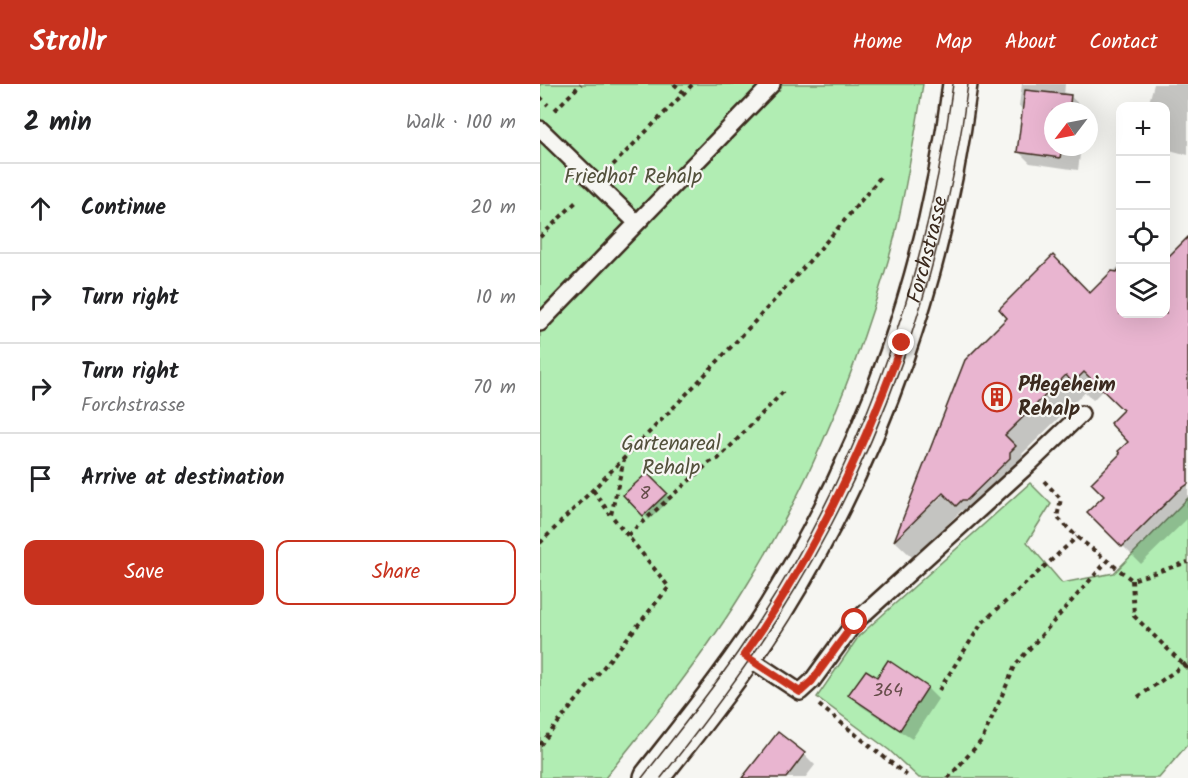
<!DOCTYPE html>
<html lang="en">
<head>
<meta charset="utf-8">
<style>
	:root { --surface:#fff; --page:#f6f6f6; --text:#202124; --muted:#757577; --line:#e0e0e0; --accent:#c8321e }
	body { margin:0; font-family:Kalam,sans-serif; background:var(--page); color:var(--text) }
	.controls { position:absolute; right:18px; top:18px; display:grid; overflow:hidden; border-radius:12px; box-shadow:0 6px 24px #0002 }
	.controls button { width:54px; height:54px; display:grid; place-items:center; padding:0; border:0; border-bottom:2px solid var(--line); background:var(--surface); color:var(--text); font:30px sans-serif }
	.compass { position:absolute; left:504px; top:18px; width:54px; height:54px; border-radius:50%; background:var(--surface); box-shadow:0 6px 24px #0002; rotate:238deg }
	.stop { position:absolute; width:18px; height:18px; margin:-14px; border:4px solid #c8321e; border-radius:50%; background:#fff }
	.stop.end { background:#c8321e; border-color:#fff; box-shadow:0 2px 6px #0008 }
	.list { margin:0; padding:0; list-style:none }
	h2 { display:flex; justify-content:space-between; align-items:center; height:78px; margin:0; padding:0 24px; font-size:26px }
	h2 small { font-size:20px; font-weight:400; color:var(--muted) }
	.list li { display:grid; grid-template-columns:39px 1fr auto; gap:18px; align-items:center; box-sizing:border-box; height:90px; padding:0 24px; border-top:2px solid var(--line) }
	.list b { display:block; font-size:22px; white-space:nowrap }
	.list p { margin:0; font-size:20px; white-space:nowrap; color:var(--muted) }
	.list em { font-size:20px; font-style:normal; color:var(--muted) }
	.actions { display:flex; gap:12px; padding:18px 24px }
	.actions a { flex:1; padding:14px 0; border:2px solid var(--accent); border-radius:12px; text-align:center; font-size:21px; color:var(--accent) }
	.actions .main { background:var(--accent); color:#fff }
	.icon { flex:none; width:33px; height:33px; fill:none; stroke:currentColor; stroke-width:2; stroke-linecap:round; stroke-linejoin:round }
	.map { position:relative; flex:none; width:648px; height:694px; overflow:hidden }
	header { display:flex; align-items:center; gap:36px; box-sizing:border-box; height:84px; padding:0 30px; background:var(--accent); color:#fff }
	header strong { font-size:28px }
	nav { display:flex; gap:33px; margin-inline-start:auto; font-size:21px }
	main { display:flex }
	aside { flex:1; background:var(--surface) }
	.map>svg:first-child { display:block }
	.green { fill:#b1edb3; stroke:#768c68; stroke-width:1.5 }
	.shadow { fill:#0003; fill-rule:evenodd }
	.building { fill:#e9b5d0; stroke:#3b2a1e; stroke-width:1.5 }
	.lines { fill:none; stroke-linecap:round; stroke-linejoin:round }
	.lane-casing { stroke:#3b2a1e; stroke-width:20 }
	.secondary-casing { stroke:#3b2a1e; stroke-width:38 }
	.path { stroke:#3b2a1e; stroke-width:4; stroke-dasharray:4.5 4.5; stroke-linecap:butt }
	.lane { stroke:#f6f6f2; stroke-width:15 }
	.secondary { stroke:#f6f6f2; stroke-width:33 }
	.tram { stroke:#3b2a1e; stroke-width:1.5 }
	.route { stroke:#c8321e; stroke-width:8 }
	.labels { text-anchor:middle; dominant-baseline:central; stroke-width:4.5; stroke-linejoin:round; paint-order:stroke }
	.number-label { font-size:18px; fill:#664d4a }
	.park-label { font-size:21px; fill:#53513c; stroke:#f6f6f2 }
	.street-label { font-size:21px; fill:#3b2a1e; stroke:#f6f6f2 }
	.poi-label { font-size:21px; font-weight:bold; fill:#3b2a1e; stroke:#f6f6f2; text-anchor:start }
</style>
</head>
<body>
<header>
<strong>Strollr</strong>
<nav><a>Home</a><a>Map</a><a>About</a><a>Contact</a></nav>
</header>
<main>
<aside>
<h2>2 min<small>Walk · 100 m</small></h2>
<ul class="list">
<li><svg class="icon" aria-label="ahead" viewBox="0 0 24 24"><path d="M12 20V5M6 11l6-6 6 6"/></svg><div><b>Continue</b></div><em>20 m</em></li>
<li><svg class="icon" aria-label="right" viewBox="0 0 24 24"><path d="M7 20v-9h11M14 6l5 5-5 5"/></svg><div><b>Turn right</b></div><em>10 m</em></li>
<li><svg class="icon" aria-label="right" viewBox="0 0 24 24"><path d="M7 20v-9h11M14 6l5 5-5 5"/></svg><div><b>Turn right</b><p>Forchstrasse</p></div><em>70 m</em></li>
<li><svg class="icon" aria-label="arrive" viewBox="0 0 24 24"><path d="M6 21V4h12l-3 4 3 4H6"/></svg><div><b>Arrive at destination</b></div></li>
</ul>
<div class="actions"><a class="main">Save</a><a>Share</a></div>
</aside>
<div class="map">
<svg width="648" height="694" viewBox="0 0 648 694">
	<rect width="100%" height="100%" fill="#f6f6f2"/>
	<filter id="ink" filterUnits="userSpaceOnUse"><feTurbulence type="fractalNoise" baseFrequency=".0167" numOctaves="2"/><feDisplacementMap in="SourceGraphic" scale="12" xChannelSelector="R" yChannelSelector="G"/><feConvolveMatrix kernelMatrix="1 2 1 2 8 2 1 2 1" color-interpolation-filters="sRGB"/></filter>
	<g filter="url(#ink)">
		<path class="green" d="M 0,0 L 383,0 C 375,51 367,101 355,151 C 349,176 341,201 333,225 C 302,321 261,415 207,501 C 166,569 115,632 65,694 L 0,694 Z
			M 490,399 L 511,420 L 487,458 L 522,499 L 574,489 L 648,414 L 648,660 L 619,694 L 379,694 L 349,666 L 277,613 L 319,552 Z"/>
		<path class="shadow" d="M 482,0 L 525,0 L 524,12 L 531,13 L 542,23 L 541,27 L 513,27 L 513,63 L 541,63 L 538,86 L 490,79 L 479,68 L 484,27 L 479,22 Z
			M 614,0 L 648,0 L 648,71 L 626,65 L 626,22 L 608,22 Z
			M 648,163 L 648,434 L 601,480 L 549,428 L 566,412 L 583,370 L 590,358 L 585,326 L 564,305 L 553,316 L 545,308 L 482,370 L 493,381 L 488,387 L 488,393 L 446,434 L 441,434 L 435,439 L 422,426 L 373,474 L 355,457 L 426,277 L 551,211 L 580,181 L 580,230 L 626,230 L 626,171 L 629,174 ZM 407,403 L 409,405 L 396,418 L 396,414 Z
			M 107,391 L 131,415 L 109,436 L 85,411 Z
			M 349,578 L 387,604 L 398,615 L 372,655 L 321,622 L 310,611 L 337,595 Z
			M 264,670 L 275,681 L 265,694 L 204,694 Z"/>
		<path class="building" d="M 485,6 L 531,11 L 529,27 L 513,27 L 513,63 L 522,63 L 520,74 L 477,68 Z
			M 648,153 L 648,400 L 638,407 L 582,463 L 547,428 L 564,412 L 551,399 L 580,370 L 578,367 L 588,358 L 570,339 L 583,326 L 544,288 L 533,299 L 526,291 L 465,351 L 476,362 L 470,368 L 470,374 L 427,416 L 422,416 L 416,422 L 403,409 L 354,457 L 425,276 L 467,234 L 459,225 L 513,171 L 550,209 L 572,187 L 577,188 L 580,184 L 580,230 L 626,230 L 626,169 L 629,172 Z
			M 107,389 L 127,409 L 103,432 L 83,411 Z
			M 348,576 L 388,603 L 360,646 L 308,611 L 326,586 L 337,593 Z
			M 238,648 L 265,669 L 246,694 L 202,694 Z"/>
		<g class="lines">
			<g class="lane-casing">
				<path id="lane" d="M 0,45 L 97,139
					M 0,239 L 232,0
					M 204,571 L 260,608 L 272,597 L 315,538 L 488,381 L 541,330"/>
			</g>
			<g class="secondary-casing">
				<g id="secondary">
					<path id="s1" d="M 111,694 C 154,639 198,585 235,526 C 334,366 397,187 420,0"/>
				</g>
			</g>
			<path class="path" d="M 134,0 L 144,9
				M 0,13 L 8,21
				M 15,26 L 41,0
				M 73,81 L 153,0
				M 0,153 L 38,116
				M 504,397 L 521,415 L 517,433 L 537,453 L 592,496 L 648,478
				M 53,406 L 70,430
				M 88,451 L 170,378 L 178,375 L 246,305
				M 0,459 C 118,340 237,221 342,91
				M 592,496 L 594,532 L 648,585
				M 399,606 L 442,539 L 537,453
				M 598,613 L 648,578
				M 279,621 L 370,694
				M 0,661 L 129,503 L 71,431 L 84,375
				M 408,694 L 442,656 L 476,580 L 568,476"/>
			<use href="#lane" class="lane"/>
			<use href="#secondary" class="secondary"/>
			<path class="tram" d="M 102,694 C 135,652 168,611 198,568 C 315,398 386,204 413,0
				M 121,694 C 162,642 202,589 238,533 C 340,373 404,189 428,0"/>
		</g>
	</g>
	<g class="lines" filter="url(#ink)">
		<path class="route" d="M 315,538 L 272,597 L 260,608 L 204,571 C 272,476 322,369 362,259"/>
	</g>
	<defs>
		<g id="building-ring" transform="scale(1.5)"><circle r="9.5" fill="#f6f6f2" stroke="#c8321e" stroke-width="1.5"/><path d="M-4-6H4V6H1V3H-1V6H-4ZM-2.5-4.3h1.7v1.8h-1.7ZM.8-4.3h1.7v1.8H.8ZM-2.5-1h1.7V.8h-1.7ZM.8-1h1.7V.8H.8Z" fill="#c8321e"/></g>
	</defs>
	<g fill-rule="evenodd">
		<use href="#building-ring" x="457" y="313"/>
	</g>
	<g class="labels">
		<g class="number-label">
			<text x="105" y="410">8</text>
			<text x="348" y="607">364</text>
		</g>
		<g class="park-label">
			<text x="93" y="93">Friedhof Rehalp</text>
			<text x="131" y="360">Gartenareal<tspan x="131" dy="24">Rehalp</tspan></text>
		</g>
		<g class="street-label">
			<text stroke="none"><textPath href="#s1" startOffset="602">Forchstrasse</textPath></text>
		</g>
		<g class="poi-label">
			<text x="478" y="301">Pflegeheim<tspan x="478" dy="24">Rehalp</tspan></text>
		</g>
	</g>
</svg>
<div class="controls">
<button>+</button>
<button>−</button>
<button><svg class="icon" aria-label="locate" viewBox="0 0 24 24"><circle cx="12" cy="12" r="6"/><path d="M12 2v4M12 18v4M2 12h4M18 12h4"/></svg></button>
<button><svg class="icon" aria-label="layers" viewBox="0 0 24 24"><path d="M12 4l9 5-9 5-9-5zM3 14l9 5 9-5"/></svg></button>
</div>
<svg class="compass" viewBox="-18 -18 36 36"><path d="M0-13l5 13h-10z" fill="#e53935"/><path d="M0 13l5-13h-10z" fill="#757577"/></svg>
<div class="stop" style="left:315px;top:538px"></div>
<div class="stop end" style="left:362px;top:259px"></div>
</div>
</main>
</body>
</html>
